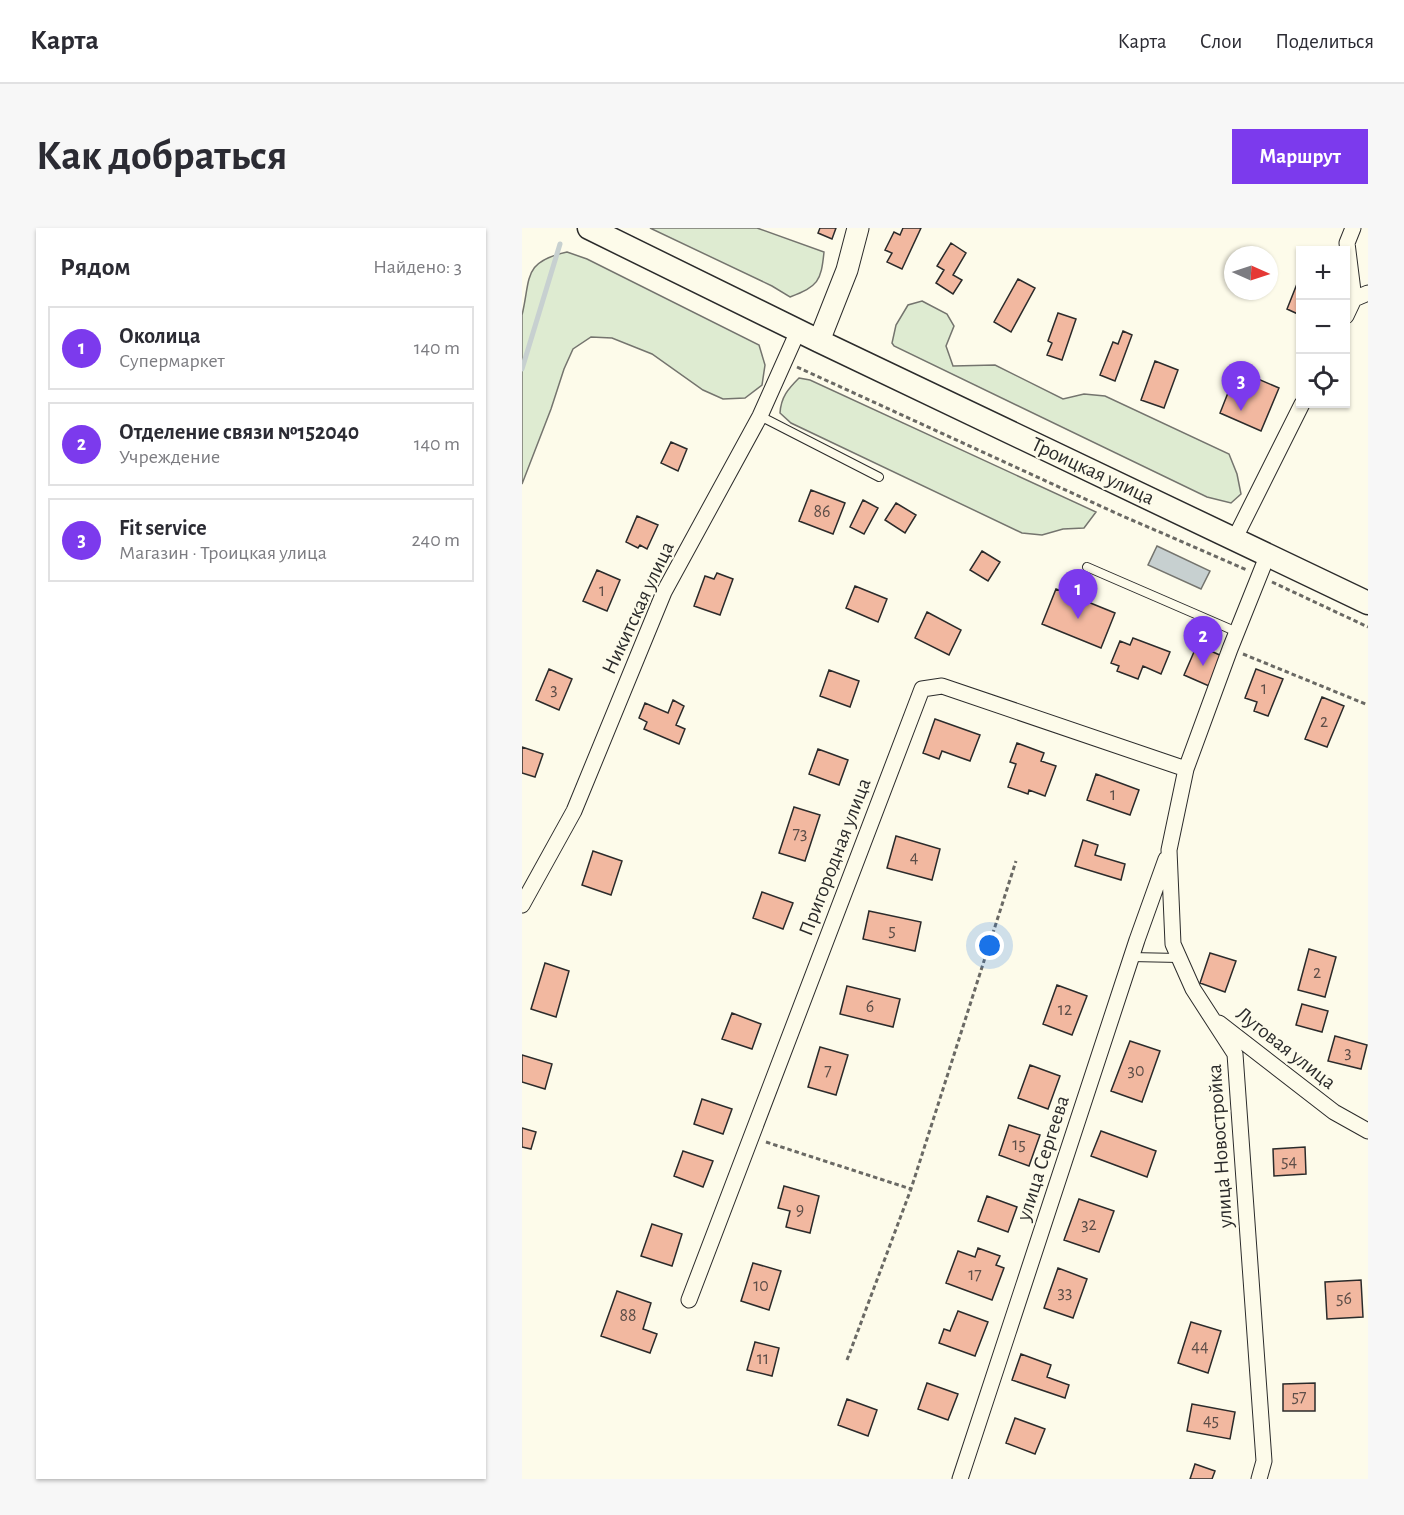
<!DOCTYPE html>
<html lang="ru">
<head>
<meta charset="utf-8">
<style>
	:root { --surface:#fff; --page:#f7f7f7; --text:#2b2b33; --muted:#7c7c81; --line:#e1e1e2; --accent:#7c3aed }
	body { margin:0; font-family:"Alegreya Sans",sans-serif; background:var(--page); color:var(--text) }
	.controls { position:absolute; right:18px; top:18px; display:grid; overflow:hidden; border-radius:0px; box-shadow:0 2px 4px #0004 }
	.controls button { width:54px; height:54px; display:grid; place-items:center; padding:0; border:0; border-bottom:2px solid var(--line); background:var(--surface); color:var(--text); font:30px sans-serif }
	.compass { position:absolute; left:702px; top:18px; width:54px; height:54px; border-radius:50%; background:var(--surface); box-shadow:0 2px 4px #0004; rotate:93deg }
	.you { position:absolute; left:468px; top:718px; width:21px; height:21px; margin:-15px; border:4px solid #fff; border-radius:50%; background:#1a73e8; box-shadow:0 0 0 9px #1a73e833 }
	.badge { display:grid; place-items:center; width:39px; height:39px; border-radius:50%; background:var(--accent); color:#fff; font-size:20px; font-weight:700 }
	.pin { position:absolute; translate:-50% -50px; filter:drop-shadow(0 2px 3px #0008) }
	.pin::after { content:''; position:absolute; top:32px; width:21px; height:18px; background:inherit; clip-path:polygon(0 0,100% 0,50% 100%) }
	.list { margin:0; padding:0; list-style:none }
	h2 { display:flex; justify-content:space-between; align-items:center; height:78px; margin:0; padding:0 24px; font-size:26px }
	h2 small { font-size:20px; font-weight:400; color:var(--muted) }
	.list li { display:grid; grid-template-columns:39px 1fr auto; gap:18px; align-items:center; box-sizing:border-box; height:84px; margin:0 12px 12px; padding:0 12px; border:2px solid var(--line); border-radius:0px }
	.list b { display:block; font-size:22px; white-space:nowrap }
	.list p { margin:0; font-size:20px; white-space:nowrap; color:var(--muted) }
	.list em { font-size:20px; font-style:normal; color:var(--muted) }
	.icon { flex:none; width:33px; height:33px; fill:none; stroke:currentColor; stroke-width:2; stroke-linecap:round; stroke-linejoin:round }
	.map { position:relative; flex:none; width:846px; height:1251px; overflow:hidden; border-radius:0px }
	header { display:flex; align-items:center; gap:36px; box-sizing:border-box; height:84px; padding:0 30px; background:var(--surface); border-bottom:2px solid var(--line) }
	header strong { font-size:28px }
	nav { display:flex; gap:33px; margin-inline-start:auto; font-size:21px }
	.intro { display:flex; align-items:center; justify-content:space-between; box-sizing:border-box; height:144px; padding:0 36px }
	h1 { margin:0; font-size:42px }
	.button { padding:15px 27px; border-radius:0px; background:var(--accent); color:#fff; font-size:21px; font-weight:700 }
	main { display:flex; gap:36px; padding:0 36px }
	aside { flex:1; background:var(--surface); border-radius:0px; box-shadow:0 2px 4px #0004 }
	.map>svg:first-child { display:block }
	.green { fill:#deebd1; stroke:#74746e; stroke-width:1.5 }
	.water { fill:#c7d0d0; stroke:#74746e; stroke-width:1.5 }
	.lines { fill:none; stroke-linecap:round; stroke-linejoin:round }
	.stream { stroke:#c7d0d0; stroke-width:5 }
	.building { fill:#f2b8a0; stroke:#2b2b2b; stroke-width:1.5 }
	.lane-casing { stroke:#2b2b2b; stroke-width:10 }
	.street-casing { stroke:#2b2b2b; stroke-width:17 }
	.secondary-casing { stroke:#2b2b2b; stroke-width:23 }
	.primary-casing { stroke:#2b2b2b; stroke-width:25 }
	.path { stroke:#6a6964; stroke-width:3; stroke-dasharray:4.5 3; stroke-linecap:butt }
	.lane { stroke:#fdfbea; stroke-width:8 }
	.street { stroke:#fdfbea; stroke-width:15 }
	.secondary { stroke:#fdfbea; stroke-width:21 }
	.primary { stroke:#fdfbea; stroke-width:22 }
	.labels { text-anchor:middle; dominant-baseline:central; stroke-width:4.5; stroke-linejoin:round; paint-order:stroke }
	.number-label { font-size:18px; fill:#5d4e48 }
	.street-label { font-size:21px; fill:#2b2b2b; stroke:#fdfbea }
</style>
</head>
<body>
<header>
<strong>Карта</strong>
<nav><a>Карта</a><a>Слои</a><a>Поделиться</a></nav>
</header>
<div class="intro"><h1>Как добраться</h1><a class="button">Маршрут</a></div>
<main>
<aside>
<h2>Рядом<small>Найдено: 3</small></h2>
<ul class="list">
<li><span class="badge">1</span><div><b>Околица</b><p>Супермаркет</p></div><em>140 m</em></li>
<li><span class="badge">2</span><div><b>Отделение связи №152040</b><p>Учреждение</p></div><em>140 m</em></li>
<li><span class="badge">3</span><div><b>Fit service</b><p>Магазин · Троицкая улица</p></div><em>240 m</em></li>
</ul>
</aside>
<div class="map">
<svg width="846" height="1251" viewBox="0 0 846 1251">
	<rect width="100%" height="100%" fill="#fdfbea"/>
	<path class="green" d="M 128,0 L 235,0 L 302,24 C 299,54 296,58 268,69 L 250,58 Z
		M 45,24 L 65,31 L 237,117 L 243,137 L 240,157 L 223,170 L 201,171 L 181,162 L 130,126 L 90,110 L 69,109 L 51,121 L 42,141 L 29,181 L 0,256 L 0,87 C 9,50 0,34 45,24 Z
		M 400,73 L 425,86 L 432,98 L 424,118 L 431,138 L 473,137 L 541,171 L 562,166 L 583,168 L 707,226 L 715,246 L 719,266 L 709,275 L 685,269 L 372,118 L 370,115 L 374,97 L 386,77 Z
		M 277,150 L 288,152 L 574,284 L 562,300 L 541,301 L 520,307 L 500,305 L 269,195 L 258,185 C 259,169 266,161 277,150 Z"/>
	<path class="water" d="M 635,318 L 688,343 L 679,361 L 626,337 Z"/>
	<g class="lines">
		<path class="stream" d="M 0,141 L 38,16"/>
	</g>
	<path class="building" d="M 298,0 L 314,0 L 310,11 L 296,5 Z
		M 381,0 L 399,0 L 380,41 L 365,34 L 370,25 L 363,22 L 372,4 L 378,7 Z
		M 429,15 L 444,25 L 431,47 L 440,52 L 431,66 L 414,55 L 422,42 L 415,38 Z
		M 496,51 L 513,60 L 489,104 L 472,94 Z
		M 775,56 L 778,58 L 778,87 L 765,81 Z
		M 536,85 L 554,91 L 540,132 L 525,127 L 530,115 L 526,113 Z
		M 601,103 L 610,107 L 593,153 L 578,147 L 591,114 L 596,116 Z
		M 633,133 L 656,142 L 642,180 L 619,172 Z
		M 715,142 L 757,160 L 739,203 L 698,185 Z
		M 149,214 L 165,221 L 156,243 L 139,235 Z
		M 289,262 L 323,275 L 311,306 L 277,293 Z
		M 341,272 L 356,280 L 342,306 L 328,299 Z
		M 374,275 L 394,287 L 383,305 L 363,292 Z
		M 115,288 L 136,297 L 125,321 L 118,317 L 116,320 L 104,314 Z
		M 460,323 L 478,334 L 466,353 L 448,342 Z
		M 75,342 L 98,352 L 85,383 L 61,373 Z
		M 195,345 L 211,351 L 198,387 L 172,378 L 183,348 L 192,351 Z
		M 333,358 L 365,371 L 356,394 L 324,380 Z
		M 534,361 L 593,385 L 579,420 L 520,396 Z
		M 405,384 L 439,402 L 427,427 L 393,410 Z
		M 611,410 L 648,424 L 639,446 L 621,438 L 616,451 L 595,443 L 597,438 L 589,435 L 598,413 L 608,417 Z
		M 675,417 L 700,428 L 687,458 L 662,447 Z
		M 27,441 L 50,451 L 37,482 L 14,472 Z
		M 734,441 L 761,451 L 746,488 L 732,483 L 735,474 L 723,470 Z
		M 307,442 L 337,453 L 328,479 L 298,468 Z
		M 800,469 L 822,478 L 805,519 L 783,511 Z
		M 151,472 L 162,478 L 154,497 L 163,501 L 157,516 L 122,501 L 125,494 L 117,490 L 123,475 L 146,485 Z
		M 413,491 L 458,507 L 448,533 L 420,523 L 417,531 L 401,525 Z
		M 495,515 L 522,525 L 519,533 L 534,538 L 523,568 L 507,562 L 506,566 L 486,559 L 494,536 L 488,534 Z
		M 0,519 L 21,526 L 13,549 L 0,545 Z
		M 296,521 L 326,532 L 317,557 L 287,546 Z
		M 574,546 L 617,562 L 608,587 L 565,572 Z
		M 272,579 L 298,587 L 283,633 L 257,625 Z
		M 374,608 L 418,621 L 410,652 L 365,640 Z
		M 561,612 L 576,617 L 573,627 L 603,636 L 599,652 L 553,638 Z
		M 71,623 L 100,633 L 89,667 L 60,657 Z
		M 240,664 L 271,675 L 261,701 L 231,690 Z
		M 347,683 L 399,694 L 393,723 L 341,711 Z
		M 787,721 L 814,729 L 803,769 L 776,762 Z
		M 688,725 L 714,733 L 703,764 L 678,755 Z
		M 23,735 L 47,743 L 34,789 L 9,781 Z
		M 535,757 L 565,768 L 550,807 L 521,796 Z
		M 325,758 L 378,771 L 371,799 L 318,786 Z
		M 780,776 L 806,783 L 800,804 L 774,797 Z
		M 210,785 L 239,796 L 230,821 L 200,811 Z
		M 813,808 L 845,817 L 839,841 L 806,833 Z
		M 608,813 L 638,823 L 620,874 L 589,863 Z
		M 298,819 L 326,827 L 314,867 L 286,859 Z
		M 0,827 L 30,836 L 23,861 L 0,854 Z
		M 508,837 L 538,848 L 526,881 L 496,870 Z
		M 180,871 L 210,881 L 201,906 L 172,896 Z
		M 487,897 L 518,907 L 507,938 L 477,927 Z
		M 0,900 L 14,904 L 9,921 L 0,919 Z
		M 579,903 L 634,923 L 625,949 L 569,928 Z
		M 783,919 L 784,946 L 752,948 L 751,921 Z
		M 161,923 L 191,933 L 181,959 L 152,948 Z
		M 262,958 L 297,968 L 288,1005 L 264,999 L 268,983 L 256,980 Z
		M 465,968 L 495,979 L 486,1004 L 456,993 Z
		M 557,971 L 592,983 L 577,1024 L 542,1012 Z
		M 130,996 L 160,1006 L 150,1038 L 119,1028 Z
		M 456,1020 L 478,1028 L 474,1037 L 482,1040 L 470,1072 L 424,1055 L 436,1023 L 453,1029 Z
		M 231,1035 L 259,1043 L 247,1082 L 219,1073 Z
		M 536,1040 L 565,1051 L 551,1090 L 522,1080 Z
		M 839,1052 L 841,1089 L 805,1091 L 803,1054 Z
		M 95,1063 L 129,1075 L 121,1101 L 135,1106 L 128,1125 L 79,1108 Z
		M 436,1083 L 466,1094 L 453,1128 L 417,1115 L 422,1101 L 428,1103 Z
		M 669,1094 L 699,1103 L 686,1145 L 656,1135 Z
		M 233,1114 L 257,1120 L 250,1148 L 225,1142 Z
		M 499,1126 L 529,1137 L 525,1149 L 547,1157 L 543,1170 L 490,1152 Z
		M 405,1155 L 436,1166 L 426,1192 L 396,1181 Z
		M 793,1155 L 793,1183 L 761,1183 L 761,1156 Z
		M 325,1171 L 355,1182 L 346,1208 L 316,1197 Z
		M 670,1176 L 713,1184 L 708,1211 L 665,1203 Z
		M 493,1190 L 523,1201 L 513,1226 L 484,1215 Z
		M 673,1236 L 693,1243 L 690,1251 L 668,1251 Z"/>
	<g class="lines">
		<g class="lane-casing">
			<path id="lane" d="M 238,188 L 357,249
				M 565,339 L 715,404
				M 609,729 L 657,730"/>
		</g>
		<g class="street-casing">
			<path id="street" d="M 831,0 L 825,15 L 832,71
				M 824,88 L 832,71 L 846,65
				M 713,310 L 780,176
				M 0,677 L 52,583 L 142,364 L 238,188 L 276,103
				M 697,795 L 812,884 L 846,903
				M 167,1072 L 400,461 L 420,458 L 664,541
				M 438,1251 L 615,712 L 644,631
				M 737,1251 L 742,1233 L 713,826 L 671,761 L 651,716 L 647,622 L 664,541 L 708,421 L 746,326"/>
		</g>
		<g class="secondary-casing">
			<path id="secondary" d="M 297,113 L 325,42 L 336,0"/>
		</g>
		<g class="primary-casing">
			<path id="primary" d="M 67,0 L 297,113 L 846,375"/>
		</g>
		<path class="path" d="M 275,139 L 596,286 L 725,342
			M 750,354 L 846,399
			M 721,426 L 846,477
			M 244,914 L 389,961
			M 325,1132 L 389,961 L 494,633"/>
		<use href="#lane" class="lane"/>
		<use href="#street" class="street"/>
		<use href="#secondary" class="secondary"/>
		<use href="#primary" class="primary"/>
	</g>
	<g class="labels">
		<g class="number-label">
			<text x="300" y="284">86</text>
			<text x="80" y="363">1</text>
			<text x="742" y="461">1</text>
			<text x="32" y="462">3</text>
			<text x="802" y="494">2</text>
			<text x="591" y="567">1</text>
			<text x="278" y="606">73</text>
			<text x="392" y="630">4</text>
			<text x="370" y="703">5</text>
			<text x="795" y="745">2</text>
			<text x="348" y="779">6</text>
			<text x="543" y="782">12</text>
			<text x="826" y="825">3</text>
			<text x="306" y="843">7</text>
			<text x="614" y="843">30</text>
			<text x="497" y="917">15</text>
			<text x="767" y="934">54</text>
			<text x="278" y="982">9</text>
			<text x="567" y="997">32</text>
			<text x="453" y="1047">17</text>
			<text x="239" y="1058">10</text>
			<text x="543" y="1065">33</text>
			<text x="822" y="1071">56</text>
			<text x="106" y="1088">88</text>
			<text x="678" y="1119">44</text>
			<text x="241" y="1131">11</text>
			<text x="777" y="1169">57</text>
			<text x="689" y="1193">45</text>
		</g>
		<g class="street-label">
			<text transform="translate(571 243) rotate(25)">Троицкая улица</text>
			<text transform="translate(116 380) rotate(-65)">Никитская улица</text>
			<text transform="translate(313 629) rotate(-69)">Пригородная улица</text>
			<text transform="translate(764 820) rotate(38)">Луговая улица</text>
			<text transform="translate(698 918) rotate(-94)">улица Новостройка</text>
			<text transform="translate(521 930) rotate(-72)">улица Сергеева</text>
		</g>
	</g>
</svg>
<div class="controls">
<button>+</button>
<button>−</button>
<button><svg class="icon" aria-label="locate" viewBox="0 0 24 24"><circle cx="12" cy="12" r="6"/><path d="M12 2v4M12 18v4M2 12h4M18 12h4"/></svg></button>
</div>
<svg class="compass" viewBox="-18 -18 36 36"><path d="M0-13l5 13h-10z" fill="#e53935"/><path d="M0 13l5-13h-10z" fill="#7c7c81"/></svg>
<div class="you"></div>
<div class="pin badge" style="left:556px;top:391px">1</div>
<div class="pin badge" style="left:681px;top:438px">2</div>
<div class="pin badge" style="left:719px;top:183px">3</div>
</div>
</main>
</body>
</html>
